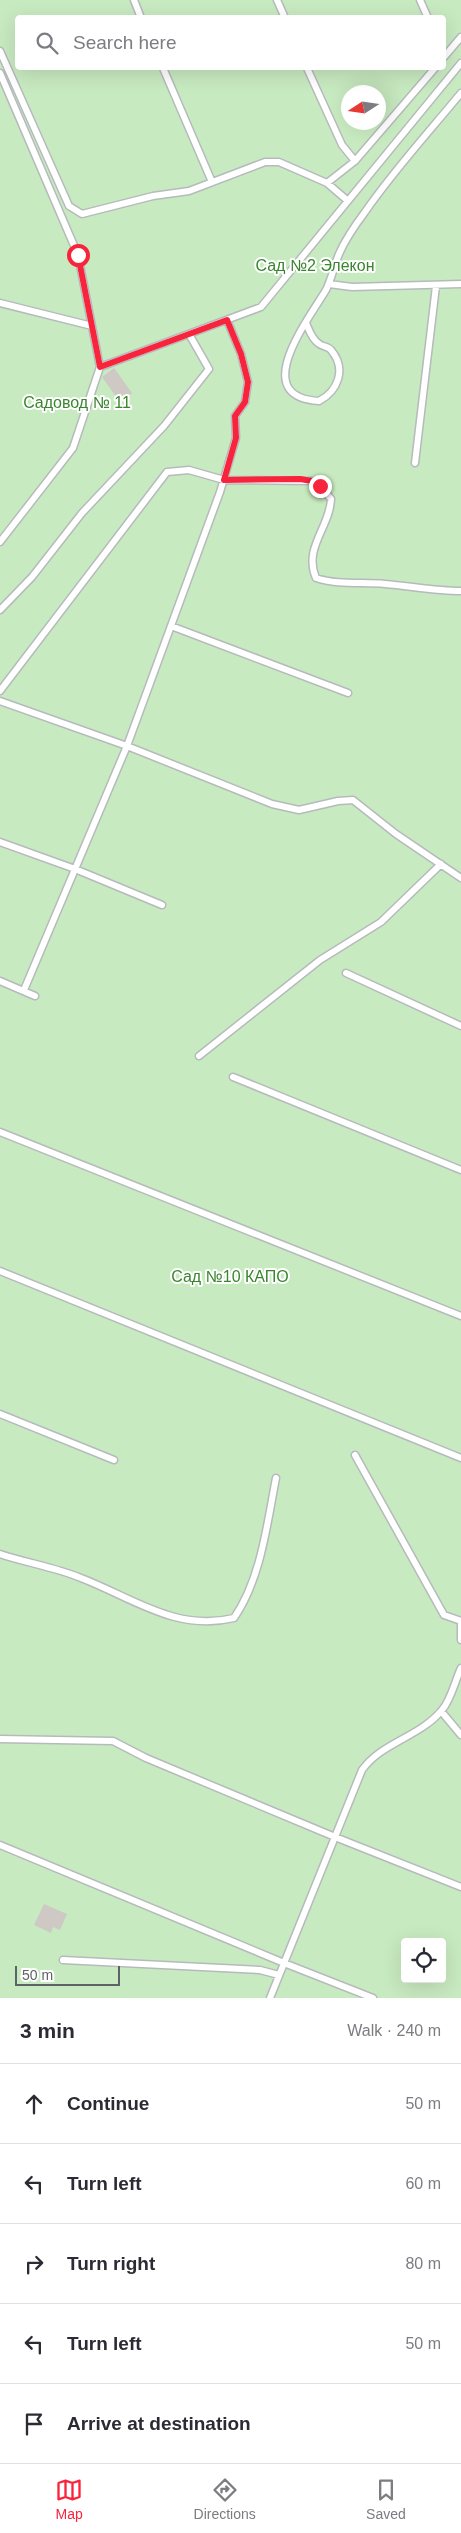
<!DOCTYPE html>
<html lang="en">
<head>
<meta charset="utf-8">
<style>
	:root { --surface:#fff; --page:#f7f7f7; --text:#2b2b33; --muted:#7c7c81; --line:#e1e1e2; --accent:#f8243b }
	body { margin:0; font-family:Arial,sans-serif; background:var(--page); color:var(--text) }
	.controls { position:absolute; right:15px; bottom:15px; display:grid; overflow:hidden; border-radius:5px; box-shadow:0 5px 20px #0002 }
	.controls button { width:45px; height:45px; display:grid; place-items:center; padding:0; border:0; border-bottom:1px solid var(--line); background:var(--surface); color:var(--text); font:25px sans-serif }
	.compass { position:absolute; left:341px; top:85px; width:45px; height:45px; border-radius:50%; background:var(--surface); box-shadow:0 5px 20px #0002; rotate:258deg }
	.scale { position:absolute; left:15px; bottom:12px; width:105px; box-sizing:border-box; padding-left:5px; border:2px solid #5d6367; border-top:0; font-size:14px; line-height:18px; white-space:nowrap; color:#5d6367; -webkit-text-stroke:4px #fff; paint-order:stroke }
	.stop { position:absolute; width:15px; height:15px; margin:-11px; border:4px solid #f8243b; border-radius:50%; background:#fff }
	.stop.end { background:#f8243b; border-color:#fff; box-shadow:0 1px 5px #0008 }
	.list { margin:0; padding:0; list-style:none }
	h2 { display:flex; justify-content:space-between; align-items:center; height:65px; margin:0; padding:0 20px; font-size:21px }
	h2 small { font-size:16px; font-weight:400; color:var(--muted) }
	.list li { display:grid; grid-template-columns:32px 1fr auto; gap:15px; align-items:center; box-sizing:border-box; height:80px; padding:0 20px; border-top:1px solid var(--line) }
	.list b { display:block; font-size:19px; white-space:nowrap }
	.list em { font-size:16px; font-style:normal; color:var(--muted) }
	.icon { flex:none; width:28px; height:28px; fill:none; stroke:currentColor; stroke-width:2; stroke-linecap:round; stroke-linejoin:round }
	.map { position:relative; flex:none; width:461px; height:1998px; overflow:hidden }
	.search { position:absolute; background:var(--surface); box-shadow:0 5px 20px #0002; left:15px; right:15px; top:15px; height:55px; display:flex; align-items:center; gap:12px; box-sizing:border-box; padding:0 18px; border-radius:5px; color:var(--muted); font-size:19px }
	.sheet { height:465px; background:var(--surface) }
	nav { display:flex; justify-content:space-around; align-items:center; box-sizing:border-box; height:70px; border-top:1px solid var(--line); background:var(--surface); font-size:14px; color:var(--muted) }
	nav a { display:grid; justify-items:center; gap:2px }
	nav .on { color:var(--accent) }
	.map>svg:first-child { display:block }
	.green { fill:#c8eac0; fill-rule:evenodd }
	.building { fill:#cec9c4 }
	.lines { fill:none; stroke-linecap:round; stroke-linejoin:round }
	.service-casing { stroke:#b6babd; stroke-width:9 }
	.service { stroke:#fff; stroke-width:6 }
	.route { stroke:#f8243b; stroke-width:6 }
	.labels { text-anchor:middle; dominant-baseline:central; stroke-width:4; stroke-linejoin:round; paint-order:stroke }
	.park-label { font-size:16px; fill:#3a852e; stroke:#fff }
</style>
</head>
<body>
<div class="map">
<svg width="461" height="1998" viewBox="0 0 461 1998">
	<rect width="100%" height="100%" fill="#f1ece5"/>
	<path class="green" d="M 0,0 L 461,0 L 461,1998 L 0,1998 ZM 18,18 L 444,18 L 444,68 L 18,68 ZM 348,92 L 378,92 L 378,122 L 348,122 ZM 405,1942 L 442,1942 L 442,1979 L 405,1979 Z"/>
	<path class="building" d="M 114,368 L 132,393 L 120,402 L 102,377 Z
		M 44,1904 L 67,1914 L 60,1930 L 53,1927 L 51,1933 L 34,1925 Z"/>
	<g class="lines">
		<g class="service-casing">
			<path id="service" d="M 134,0 L 141,18
				M 277,0 L 285,18
				M 420,0 L 428,18
				M 0,51 L 69,206 L 82,214 L 153,196 L 189,191 L 265,162 L 279,162 L 327,183 L 348,201
				M 444,57 L 461,37
				M 163,68 L 212,182
				M 307,68 L 342,145 L 355,161
				M 0,73 L 78,255 L 100,367
				M 327,183 L 355,161 L 435,68
				M 329,284 L 352,287 L 461,284
				M 0,303 L 92,326
				M 306,323 C 309,330 312,339 318,343 C 322,347 328,346 331,350 C 347,369 338,391 319,401 C 248,397 308,320 326,290 C 332,278 334,266 339,254 C 345,240 356,224 365,212 C 394,170 429,132 461,93
				M 415,463 L 436,286
				M 0,542 L 73,448 L 100,367 L 261,307 L 461,63
				M 0,610 L 32,577 L 82,513 L 164,426 L 209,369 L 189,334
				M 171,626 L 348,693
				M 0,691 L 167,472 L 189,470 L 224,480 L 312,481 L 320,486 L 331,499 C 330,527 303,548 316,578 C 337,585 362,582 385,584 C 410,586 435,591 461,591
				M 0,701 L 127,746 L 272,804 L 299,810 L 338,801 L 353,800 L 396,834 L 461,878
				M 0,842 L 75,869 L 162,905
				M 346,973 L 461,1026
				M 0,981 L 35,996
				M 24,990 L 127,746 L 220,492 L 236,438 L 235,416 L 245,402 L 248,382 L 241,354 L 227,320
				M 199,1056 L 320,960 L 381,922 L 441,864
				M 233,1077 L 461,1170
				M 0,1132 L 461,1316
				M 0,1271 L 461,1458
				M 0,1414 L 114,1460
				M 355,1455 L 444,1615 L 461,1621
				M 0,1554 C 27,1563 54,1567 81,1578 C 133,1598 176,1632 234,1618 C 261,1579 267,1524 276,1478
				M 461,1624 L 461,1640
				M 441,1711 L 461,1735
				M 0,1739 L 113,1741 L 146,1758 L 335,1837 L 461,1887
				M 0,1845 L 284,1963 L 373,1998
				M 63,1960 L 260,1970 L 279,1975
				M 270,1998 L 362,1770 C 382,1742 420,1737 442,1710 C 451,1700 455,1681 461,1668"/>
		</g>
		<use href="#service" class="service"/>
	</g>
	<g class="lines">
		<path class="route" d="M 78,255 L 100,367 L 227,320 L 241,354 L 248,382 L 245,402 L 235,416 L 236,438 L 224,480 L 300,479 L 312,481 L 320,486"/>
	</g>
	<g class="labels">
		<g class="park-label">
			<text x="315" y="265">Сад №2 Элекон</text>
			<text x="77" y="402">Садовод № 11</text>
			<text x="230" y="1276">Сад №10 КАПО</text>
		</g>
	</g>
</svg>
<div class="controls">
<button><svg class="icon" aria-label="locate" viewBox="0 0 24 24"><circle cx="12" cy="12" r="6"/><path d="M12 2v4M12 18v4M2 12h4M18 12h4"/></svg></button>
</div>
<svg class="compass" viewBox="-18 -18 36 36"><path d="M0-13l5 13h-10z" fill="#e53935"/><path d="M0 13l5-13h-10z" fill="#7c7c81"/></svg>
<div class="scale">50 m</div>
<div class="stop" style="left:78px;top:255px"></div>
<div class="stop end" style="left:320px;top:486px"></div>
<div class="search"><svg class="icon" aria-label="search" viewBox="0 0 24 24"><circle cx="10" cy="10" r="6"/><path d="M15 15l6 6"/></svg>Search here</div>
</div>
<section class="sheet">
<h2>3 min<small>Walk · 240 m</small></h2>
<ul class="list">
<li><svg class="icon" aria-label="ahead" viewBox="0 0 24 24"><path d="M12 20V5M6 11l6-6 6 6"/></svg><div><b>Continue</b></div><em>50 m</em></li>
<li><svg class="icon" aria-label="left" viewBox="0 0 24 24"><path d="M17 20v-9H6M10 6l-5 5 5 5"/></svg><div><b>Turn left</b></div><em>60 m</em></li>
<li><svg class="icon" aria-label="right" viewBox="0 0 24 24"><path d="M7 20v-9h11M14 6l5 5-5 5"/></svg><div><b>Turn right</b></div><em>80 m</em></li>
<li><svg class="icon" aria-label="left" viewBox="0 0 24 24"><path d="M17 20v-9H6M10 6l-5 5 5 5"/></svg><div><b>Turn left</b></div><em>50 m</em></li>
<li><svg class="icon" aria-label="arrive" viewBox="0 0 24 24"><path d="M6 21V4h12l-3 4 3 4H6"/></svg><div><b>Arrive at destination</b></div></li>
</ul>
</section>
<nav>
<a class="on"><svg class="icon" aria-label="map" viewBox="0 0 24 24"><path d="M3 6l6-2 6 2 6-2v14l-6 2-6-2-6 2zM9 4v14M15 6v14"/></svg>Map</a>
<a><svg class="icon" aria-label="directions" viewBox="0 0 24 24"><path d="M12 3l9 9-9 9-9-9zM9 14v-3h6M13 9l2 2-2 2"/></svg>Directions</a>
<a><svg class="icon" aria-label="saved" viewBox="0 0 24 24"><path d="M7 4h10v16l-5-4-5 4z"/></svg>Saved</a>
</nav>
</body>
</html>
